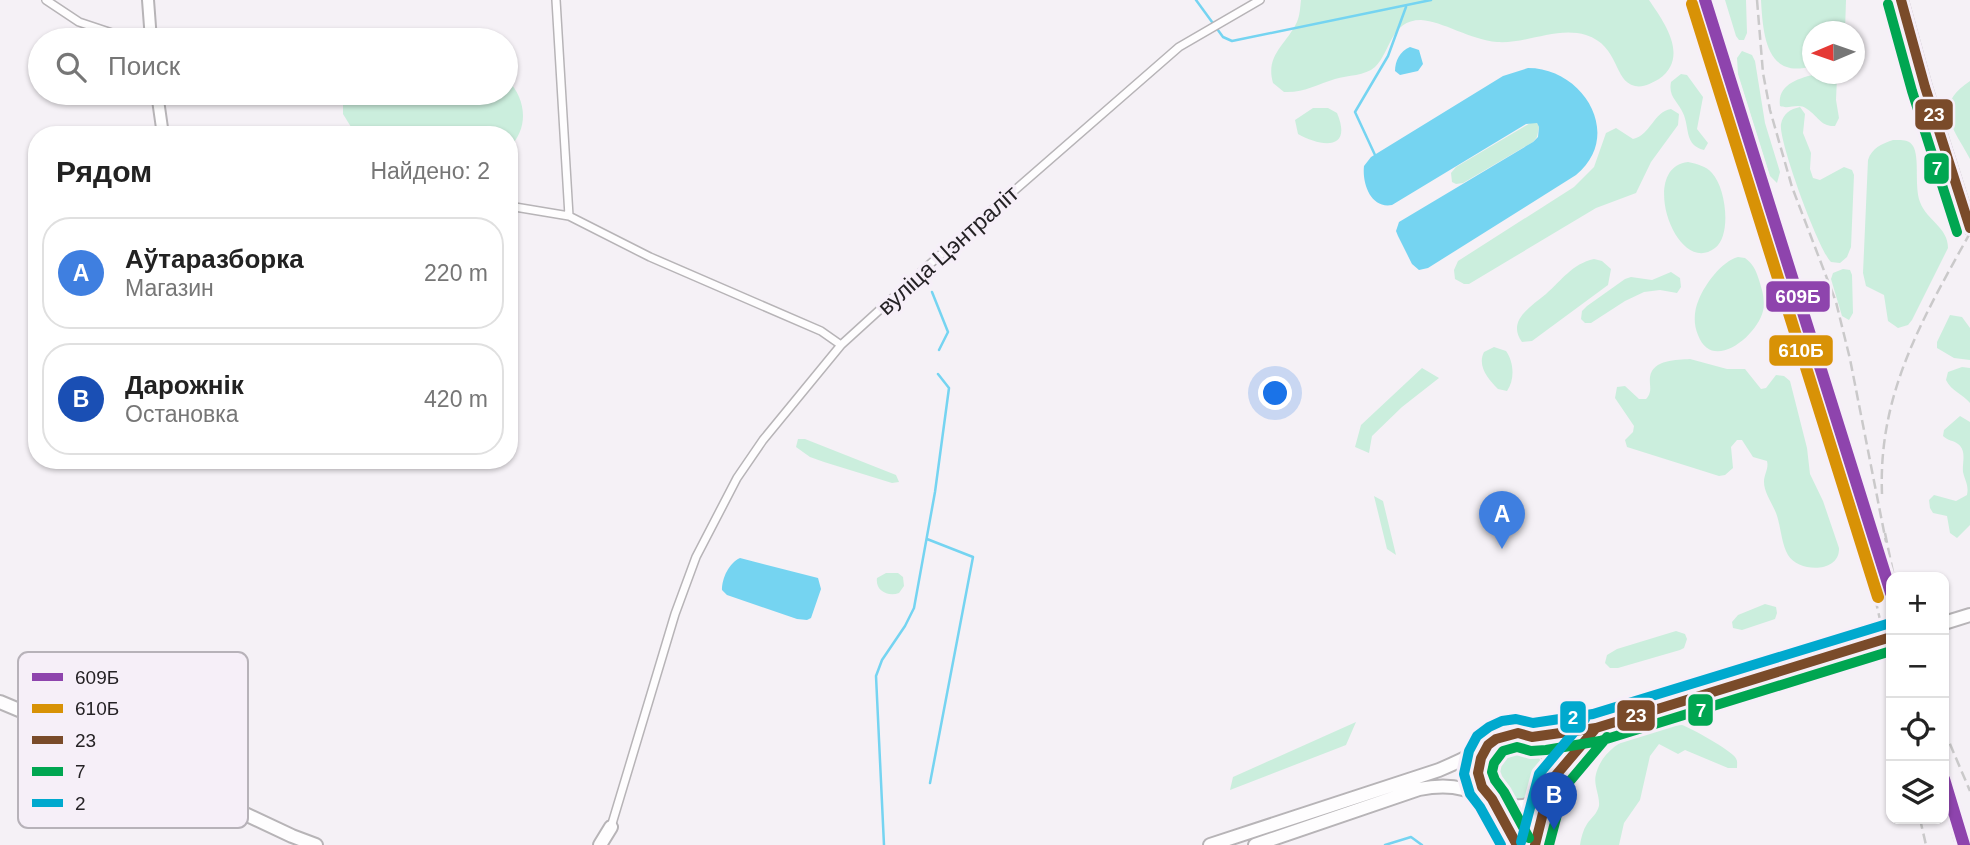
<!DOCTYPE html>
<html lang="ru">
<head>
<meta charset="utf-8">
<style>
	:root { --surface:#fff; --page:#f2f2f2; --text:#222; --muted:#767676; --line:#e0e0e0; --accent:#1a73e8 }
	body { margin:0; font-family:Helvetica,sans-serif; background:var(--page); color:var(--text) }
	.controls { position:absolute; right:21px; bottom:21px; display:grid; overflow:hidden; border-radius:14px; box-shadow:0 2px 5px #0004 }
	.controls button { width:63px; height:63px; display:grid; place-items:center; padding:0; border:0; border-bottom:2px solid var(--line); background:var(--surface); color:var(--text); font:35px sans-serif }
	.compass { position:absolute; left:1802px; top:21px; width:63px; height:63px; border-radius:50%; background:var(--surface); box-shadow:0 2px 5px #0004; rotate:268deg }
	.you { position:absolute; left:1276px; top:394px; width:24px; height:24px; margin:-18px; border:5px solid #fff; border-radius:50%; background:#1a73e8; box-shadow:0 0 0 10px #1a73e833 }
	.badge { display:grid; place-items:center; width:46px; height:46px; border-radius:50%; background:var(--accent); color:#fff; font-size:23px; font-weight:700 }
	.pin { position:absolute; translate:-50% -58px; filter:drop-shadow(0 2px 4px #0008) }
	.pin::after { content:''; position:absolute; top:37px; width:24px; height:21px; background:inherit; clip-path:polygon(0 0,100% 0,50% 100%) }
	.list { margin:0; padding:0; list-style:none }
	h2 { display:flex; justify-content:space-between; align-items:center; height:91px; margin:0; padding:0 28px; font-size:30px }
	h2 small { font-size:23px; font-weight:400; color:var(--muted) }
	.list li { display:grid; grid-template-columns:46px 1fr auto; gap:21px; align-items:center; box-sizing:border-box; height:112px; margin:0 14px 14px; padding:0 14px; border:2px solid var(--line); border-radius:28px }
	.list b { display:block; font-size:26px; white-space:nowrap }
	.list p { margin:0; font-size:23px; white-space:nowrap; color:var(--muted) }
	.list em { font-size:23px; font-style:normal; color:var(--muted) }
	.icon { flex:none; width:38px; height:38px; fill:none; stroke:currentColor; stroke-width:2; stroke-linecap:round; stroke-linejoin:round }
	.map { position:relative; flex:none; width:1970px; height:845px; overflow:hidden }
	.search { position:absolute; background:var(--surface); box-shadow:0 2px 5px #0004; left:28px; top:28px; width:490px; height:77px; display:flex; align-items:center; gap:18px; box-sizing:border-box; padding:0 24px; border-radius:38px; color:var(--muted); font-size:26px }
	.panel { position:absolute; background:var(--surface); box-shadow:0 2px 5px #0004; left:28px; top:126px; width:490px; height:343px; border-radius:28px }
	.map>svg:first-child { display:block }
	.green { fill:#cbeedd }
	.water { fill:#75d4f1 }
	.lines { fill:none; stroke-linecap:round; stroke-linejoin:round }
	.stream { stroke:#75d4f1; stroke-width:2.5 }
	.street-casing { stroke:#b7b4b7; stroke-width:10 }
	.secondary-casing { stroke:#b7b4b7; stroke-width:14 }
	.primary-casing { stroke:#b7b4b7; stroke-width:16 }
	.street { stroke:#fefdfe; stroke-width:7 }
	.secondary { stroke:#fefdfe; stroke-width:10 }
	.primary { stroke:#fefdfe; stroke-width:12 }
	.rail { stroke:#cac9ca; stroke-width:2.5; stroke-dasharray:10 5; stroke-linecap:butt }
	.primary-bridge-casing { stroke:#b7b4b7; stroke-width:16; stroke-linecap:butt }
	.primary-bridge { stroke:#fefdfe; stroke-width:12 }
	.bus-1-casing { stroke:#f6eff8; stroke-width:16 }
	.bus-2-casing { stroke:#f6eff8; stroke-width:16 }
	.bus-3-casing { stroke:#f6eff8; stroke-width:16 }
	.bus-1 { stroke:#7a4b2a; stroke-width:10 }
	.bus-2 { stroke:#00a651; stroke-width:10 }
	.bus-3 { stroke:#00a9ce; stroke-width:10 }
	.rail-1-casing { stroke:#f6eff8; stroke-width:18 }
	.rail-2-casing { stroke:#f6eff8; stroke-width:18 }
	.rail-1 { stroke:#8e44ad; stroke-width:12 }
	.rail-2 { stroke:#d89206; stroke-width:12 }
	.labels { text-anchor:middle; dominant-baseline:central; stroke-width:7; stroke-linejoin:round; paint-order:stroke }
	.street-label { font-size:23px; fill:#252225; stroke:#f6eff8 }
	.key { fill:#f6eff8; stroke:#b7b2b9; stroke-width:2 }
	.key-label { font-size:19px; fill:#252225 }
	.line-badge { stroke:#f6eff8; stroke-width:2.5 }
	.badge-label { font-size:19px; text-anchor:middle; font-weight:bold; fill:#fff }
</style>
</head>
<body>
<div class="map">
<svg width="1970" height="845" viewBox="0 0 1970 845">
	<rect width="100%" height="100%" fill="#f5f1f6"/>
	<path class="green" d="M 1301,0 L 1649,0 C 1664,22 1690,57 1659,79 C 1652,83 1643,88 1635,86 C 1613,81 1620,46 1586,35 C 1557,26 1527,44 1497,42 C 1471,40 1442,21 1421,20 C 1390,20 1391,52 1375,67 C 1365,76 1348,75 1335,79 C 1318,84 1304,93 1284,92 L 1273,83 C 1265,55 1286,45 1297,22 C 1300,15 1300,8 1301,0 Z
		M 1725,0 L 1746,0 L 1747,33 L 1744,40 L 1739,40 L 1736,36 Z
		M 1761,0 L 1846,0 L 1845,31 L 1812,32 L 1812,66 C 1766,80 1763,34 1761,0 Z
		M 1742,51 L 1752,55 L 1755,61 L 1765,123 L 1780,172 L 1777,183 L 1770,176 L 1738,74 L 1737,58 Z
		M 1681,74 L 1687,75 L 1703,97 L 1697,129 L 1708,143 L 1704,150 C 1684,145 1690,128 1683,113 C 1678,101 1668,97 1671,82 Z
		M 1817,74 L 1834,74 L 1837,77 L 1836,100 L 1839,118 L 1835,126 C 1821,127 1818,116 1807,109 C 1798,102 1789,110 1780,106 C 1777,84 1799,78 1817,74 Z
		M 506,78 C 526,98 530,127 509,148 L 509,135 L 356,135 L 343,114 L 343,93 L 506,93 Z
		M 1970,81 L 1970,159 C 1954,128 1931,107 1970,81 Z
		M 1800,107 L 1805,114 L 1803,133 L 1811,153 L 1810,169 L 1813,178 L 1820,180 L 1844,167 L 1852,170 L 1854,175 L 1851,247 L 1847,257 L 1840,263 L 1831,262 C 1819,251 1778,140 1781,124 C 1783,114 1790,109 1800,107 Z
		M 1313,108 L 1328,108 L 1337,113 C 1353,151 1321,147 1298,134 L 1295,120 Z
		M 1671,109 L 1679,114 L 1678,125 L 1651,162 L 1636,193 L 1596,208 L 1469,284 L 1464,284 L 1455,279 L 1454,270 L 1458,261 L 1574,187 L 1594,167 L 1606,133 L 1616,128 L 1633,139 C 1651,135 1653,112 1671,109 Z
		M 1532,122 L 1537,123 L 1539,127 L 1537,137 L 1533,142 L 1463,183 L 1456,184 L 1452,182 L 1451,173 L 1456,167 Z
		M 1893,140 C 1901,140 1909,139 1913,146 C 1920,157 1914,186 1920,202 C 1927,221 1948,227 1948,248 L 1912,320 L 1908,325 L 1898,328 L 1888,321 L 1884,295 L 1866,286 L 1863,273 L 1868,160 C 1872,148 1881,144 1893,140 Z
		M 1688,162 C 1697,164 1706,166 1712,173 C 1726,188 1732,235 1715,248 C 1676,278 1638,167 1688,162 Z
		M 1738,257 L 1745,258 C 1753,264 1756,270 1759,280 C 1762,290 1766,301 1763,311 C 1757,336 1712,373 1698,335 C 1693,324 1694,310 1699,299 C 1706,283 1721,262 1738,257 Z
		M 1594,259 L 1602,261 L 1611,269 L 1608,285 L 1532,341 L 1522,342 C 1506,320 1532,306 1546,294 C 1562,280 1572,264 1594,259 Z
		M 1843,269 L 1850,270 L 1852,275 L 1853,313 L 1849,320 L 1842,316 L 1831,279 L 1833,273 Z
		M 1671,272 L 1680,278 L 1681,287 L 1677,293 L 1660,290 L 1644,292 L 1625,301 L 1591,323 L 1585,323 L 1581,319 L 1582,311 L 1587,306 L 1625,279 L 1631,277 L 1652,280 Z
		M 1950,315 L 1962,317 L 1970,328 L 1970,360 L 1954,358 L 1937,348 L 1937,342 Z
		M 1494,347 L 1506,351 C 1514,362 1515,380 1507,391 L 1498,389 C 1488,379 1477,366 1484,352 Z
		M 1690,359 L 1727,369 L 1745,369 L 1761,389 L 1766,388 L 1776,375 L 1784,376 L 1790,381 L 1807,448 L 1810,474 L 1823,501 L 1839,548 C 1840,573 1799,573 1788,555 C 1781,543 1781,526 1776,513 C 1772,503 1764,492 1764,482 C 1764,474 1769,469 1767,461 L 1753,457 L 1742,440 L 1737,440 L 1731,447 L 1733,468 L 1725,475 L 1719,476 L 1627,447 L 1625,440 L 1633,432 L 1634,426 L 1615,398 L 1617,387 L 1625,386 L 1639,399 L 1646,399 C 1653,391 1649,386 1650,377 C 1653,359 1677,360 1690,359 Z
		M 1962,367 L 1970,368 L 1970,403 C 1963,394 1951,391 1946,380 L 1948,372 Z
		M 1422,368 L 1439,378 L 1402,407 L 1372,436 L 1369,453 L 1355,447 L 1361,425 Z
		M 1960,416 L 1970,422 L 1970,525 L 1957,538 L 1950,533 L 1947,516 L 1933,513 L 1930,508 L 1929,500 L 1934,495 L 1956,501 L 1967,495 C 1969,485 1965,481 1963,472 C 1962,462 1967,451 1958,444 C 1953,440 1948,441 1943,436 L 1944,430 Z
		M 798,439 L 805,439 L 896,475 L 899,482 L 892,483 L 824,462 L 810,457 L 796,447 Z
		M 1374,496 L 1383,501 L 1396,555 L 1387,549 Z
		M 886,573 L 898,573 L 903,577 L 904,586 L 899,593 C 888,597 875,591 877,578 Z
		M 1765,604 L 1776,607 L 1777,613 L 1775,619 L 1742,630 L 1733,628 L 1732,622 L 1738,615 Z
		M 1676,631 L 1685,634 L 1687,639 L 1684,648 L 1680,650 L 1618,668 L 1610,668 L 1605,663 L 1607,655 L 1617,649 Z
		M 1356,722 L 1346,745 L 1230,790 L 1233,777 Z
		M 1682,725 C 1691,728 1730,750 1735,757 C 1738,761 1737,763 1737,768 L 1728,768 L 1685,750 L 1678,754 L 1659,744 L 1650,756 L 1640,800 L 1624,823 L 1619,845 L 1580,845 C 1581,838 1583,830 1587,824 C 1591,818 1597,814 1599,806 C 1600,795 1593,785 1596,774 C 1605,739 1651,727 1682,725 Z
		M1487 772a28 28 0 1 1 56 0a28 28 0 1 1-56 0Z"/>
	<path class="water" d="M 1410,47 L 1419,50 L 1423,64 L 1418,71 L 1400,75 L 1395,71 C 1395,61 1400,51 1410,47 Z
		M 1528,68 C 1584,68 1624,136 1576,175 L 1428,268 L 1419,270 L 1412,264 L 1398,236 L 1396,231 L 1399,222 L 1533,142 L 1538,137 L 1539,127 L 1537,123 L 1526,124 L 1392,205 C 1371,209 1362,184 1364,166 L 1371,157 L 1503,76 Z
		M 740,558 L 818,578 L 821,589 L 811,618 L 807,620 L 797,619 L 727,595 L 722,590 C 722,578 729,563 740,558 Z"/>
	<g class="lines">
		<path class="stream" d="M 1196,0 L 1223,37 L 1232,41 L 1431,0
			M 1375,155 L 1355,112 L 1388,56 L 1406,7
			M 932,292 L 948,332 L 939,350
			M 927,539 L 973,557 L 930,783
			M 884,845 L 876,676 L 882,660 L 905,626 L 914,608 L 935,492 L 949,388 L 938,374
			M 1385,845 L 1411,837 L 1422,845"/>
		<g class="street-casing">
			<path id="street" d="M 46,0 L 79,22 L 133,40
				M 556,0 L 569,216
				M 509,206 L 569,216 L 650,257 L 821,331 L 841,345
				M 611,827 L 675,614 L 696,557 L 737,478 L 763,440 L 841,345 L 930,264 L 1179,47 L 1260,0"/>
		</g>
		<g class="secondary-casing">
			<path id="secondary" d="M 148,0 L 151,40
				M 157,93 L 163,135"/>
		</g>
		<g class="primary-casing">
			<path id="primary" d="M 1901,0 L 1925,87 L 1970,228
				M 1944,623 L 1970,615
				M 0,702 L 62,728 L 292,836 L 316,845
				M 1532,737 L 1596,728 L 1705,696 L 1851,648
				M 1488,746 L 1481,758 L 1478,773 L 1482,787 L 1492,799 L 1517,845
				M 1551,781 L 1596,728
				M 600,845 L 611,827
				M 1210,845 L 1439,770 C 1453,764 1466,758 1479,751 C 1486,746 1494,739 1502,736 C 1512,732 1524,733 1534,738 C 1567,756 1543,816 1535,845
				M 1255,845 L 1419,789 C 1435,786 1448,785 1463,789 C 1492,797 1524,823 1547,790"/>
		</g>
		<use href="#street" class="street"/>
		<use href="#secondary" class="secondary"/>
		<use href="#primary" class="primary"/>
		<path class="rail" d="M 1697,0 L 1891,614
			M 1757,0 L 1763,73 L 1770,110 L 1792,187 L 1836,302 L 1850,359 L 1886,542
			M 1882,494 C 1878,393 1923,318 1970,233
			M 1885,533 L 1894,577
			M 1872,584 L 1891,669
			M 1944,730 L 1970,791
			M 1944,803 L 1956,845
			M 1920,819 L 1926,845"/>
		<g class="primary-bridge-casing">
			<path id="primary-bridge" d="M 1851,648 L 1891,637"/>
		</g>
		<use href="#primary-bridge" class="primary-bridge"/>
		<g class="bus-1-casing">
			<path id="bus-1" d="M 1901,0 L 1925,87 L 1970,228
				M 1517,845 L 1492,799 L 1482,787 L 1478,773 L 1481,758 L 1488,745 L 1496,739 L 1518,733 L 1532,737 L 1596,728 L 1891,637
				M 1535,845 L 1551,781 L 1596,728"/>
		</g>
		<g class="bus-2-casing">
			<path id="bus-2" d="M 1888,4 L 1912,91 L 1957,232
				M 1529,838 L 1504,792 L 1495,780 L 1492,772 L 1494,763 L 1503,751 L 1517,747 L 1531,751 L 1546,750 L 1600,741 L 1891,651
				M 1549,845 L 1564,788 L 1607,737"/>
		</g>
		<g class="bus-3-casing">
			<path id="bus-3" d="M 1521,842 L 1539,774 L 1585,719
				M 1501,845 L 1480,807 L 1470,794 L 1464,774 L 1469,751 L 1477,736 L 1489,727 L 1502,721 L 1516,719 L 1533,723 L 1593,714 L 1887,624"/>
		</g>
		<use href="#bus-1" class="bus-1"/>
		<use href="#bus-2" class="bus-2"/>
		<use href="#bus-3" class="bus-3"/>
		<g class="rail-1-casing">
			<path id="rail-1" d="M 1705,0 L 1891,593
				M 1944,779 L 1964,845"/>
		</g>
		<g class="rail-2-casing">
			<path id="rail-2" d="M 1692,4 L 1878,597"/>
		</g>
		<use href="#rail-1" class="rail-1"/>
		<use href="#rail-2" class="rail-2"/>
	</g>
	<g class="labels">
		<g class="street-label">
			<text transform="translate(948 250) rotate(-42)">вуліца Цэнтраліт</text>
		</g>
	</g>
	<rect x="18" y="652" width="230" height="176" rx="10" class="key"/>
	<rect x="32" y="673" width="31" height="8" fill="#8e44ad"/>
	<rect x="32" y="704" width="31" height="9" fill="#d89206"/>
	<rect x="32" y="736" width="31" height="8" fill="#7a4b2a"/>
	<rect x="32" y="767" width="31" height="9" fill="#00a651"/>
	<rect x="32" y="799" width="31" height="8" fill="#00a9ce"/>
	<g class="key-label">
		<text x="75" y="684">609Б</text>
		<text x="75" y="715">610Б</text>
		<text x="75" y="747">23</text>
		<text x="75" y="778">7</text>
		<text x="75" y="810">2</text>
	</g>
	<g class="line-badge">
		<rect x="1914" y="98" width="40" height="33" rx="7" fill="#7a4b2a"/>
		<rect x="1923" y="152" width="27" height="33" rx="7" fill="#00a651"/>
		<rect x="1765" y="280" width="66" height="33" rx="7" fill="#8e44ad"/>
		<rect x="1768" y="334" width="66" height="33" rx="7" fill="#d89206"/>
		<rect x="1687" y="693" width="27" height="34" rx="7" fill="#00a651"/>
		<rect x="1616" y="699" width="40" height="33" rx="7" fill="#7a4b2a"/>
		<rect x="1559" y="700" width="28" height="34" rx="7" fill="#00a9ce"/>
	</g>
	<g class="badge-label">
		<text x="1934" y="121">23</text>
		<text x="1937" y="175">7</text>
		<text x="1798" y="303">609Б</text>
		<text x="1801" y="357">610Б</text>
		<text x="1701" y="717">7</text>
		<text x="1636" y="722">23</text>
		<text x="1573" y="724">2</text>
	</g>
</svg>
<div class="controls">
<button>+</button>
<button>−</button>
<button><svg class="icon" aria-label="locate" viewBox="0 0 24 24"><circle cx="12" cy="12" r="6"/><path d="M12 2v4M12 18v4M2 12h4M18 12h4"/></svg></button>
<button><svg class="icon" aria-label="layers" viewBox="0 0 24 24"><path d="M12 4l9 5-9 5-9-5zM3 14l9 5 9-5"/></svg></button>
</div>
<svg class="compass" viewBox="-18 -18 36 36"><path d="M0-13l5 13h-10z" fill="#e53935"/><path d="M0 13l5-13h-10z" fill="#767676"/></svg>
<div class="you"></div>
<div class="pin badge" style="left:1502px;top:549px;background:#3f7fe0">A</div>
<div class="pin badge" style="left:1554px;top:830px;background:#1a4fb4">B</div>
<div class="search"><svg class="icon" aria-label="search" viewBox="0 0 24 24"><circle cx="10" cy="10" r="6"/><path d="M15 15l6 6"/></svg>Поиск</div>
<section class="panel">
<h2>Рядом<small>Найдено: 2</small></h2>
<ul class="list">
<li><span class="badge" style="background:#3f7fe0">A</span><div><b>Аўтаразборка</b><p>Магазин</p></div><em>220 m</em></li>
<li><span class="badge" style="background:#1a4fb4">B</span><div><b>Дарожнік</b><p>Остановка</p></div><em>420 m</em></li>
</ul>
</section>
</div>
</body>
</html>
